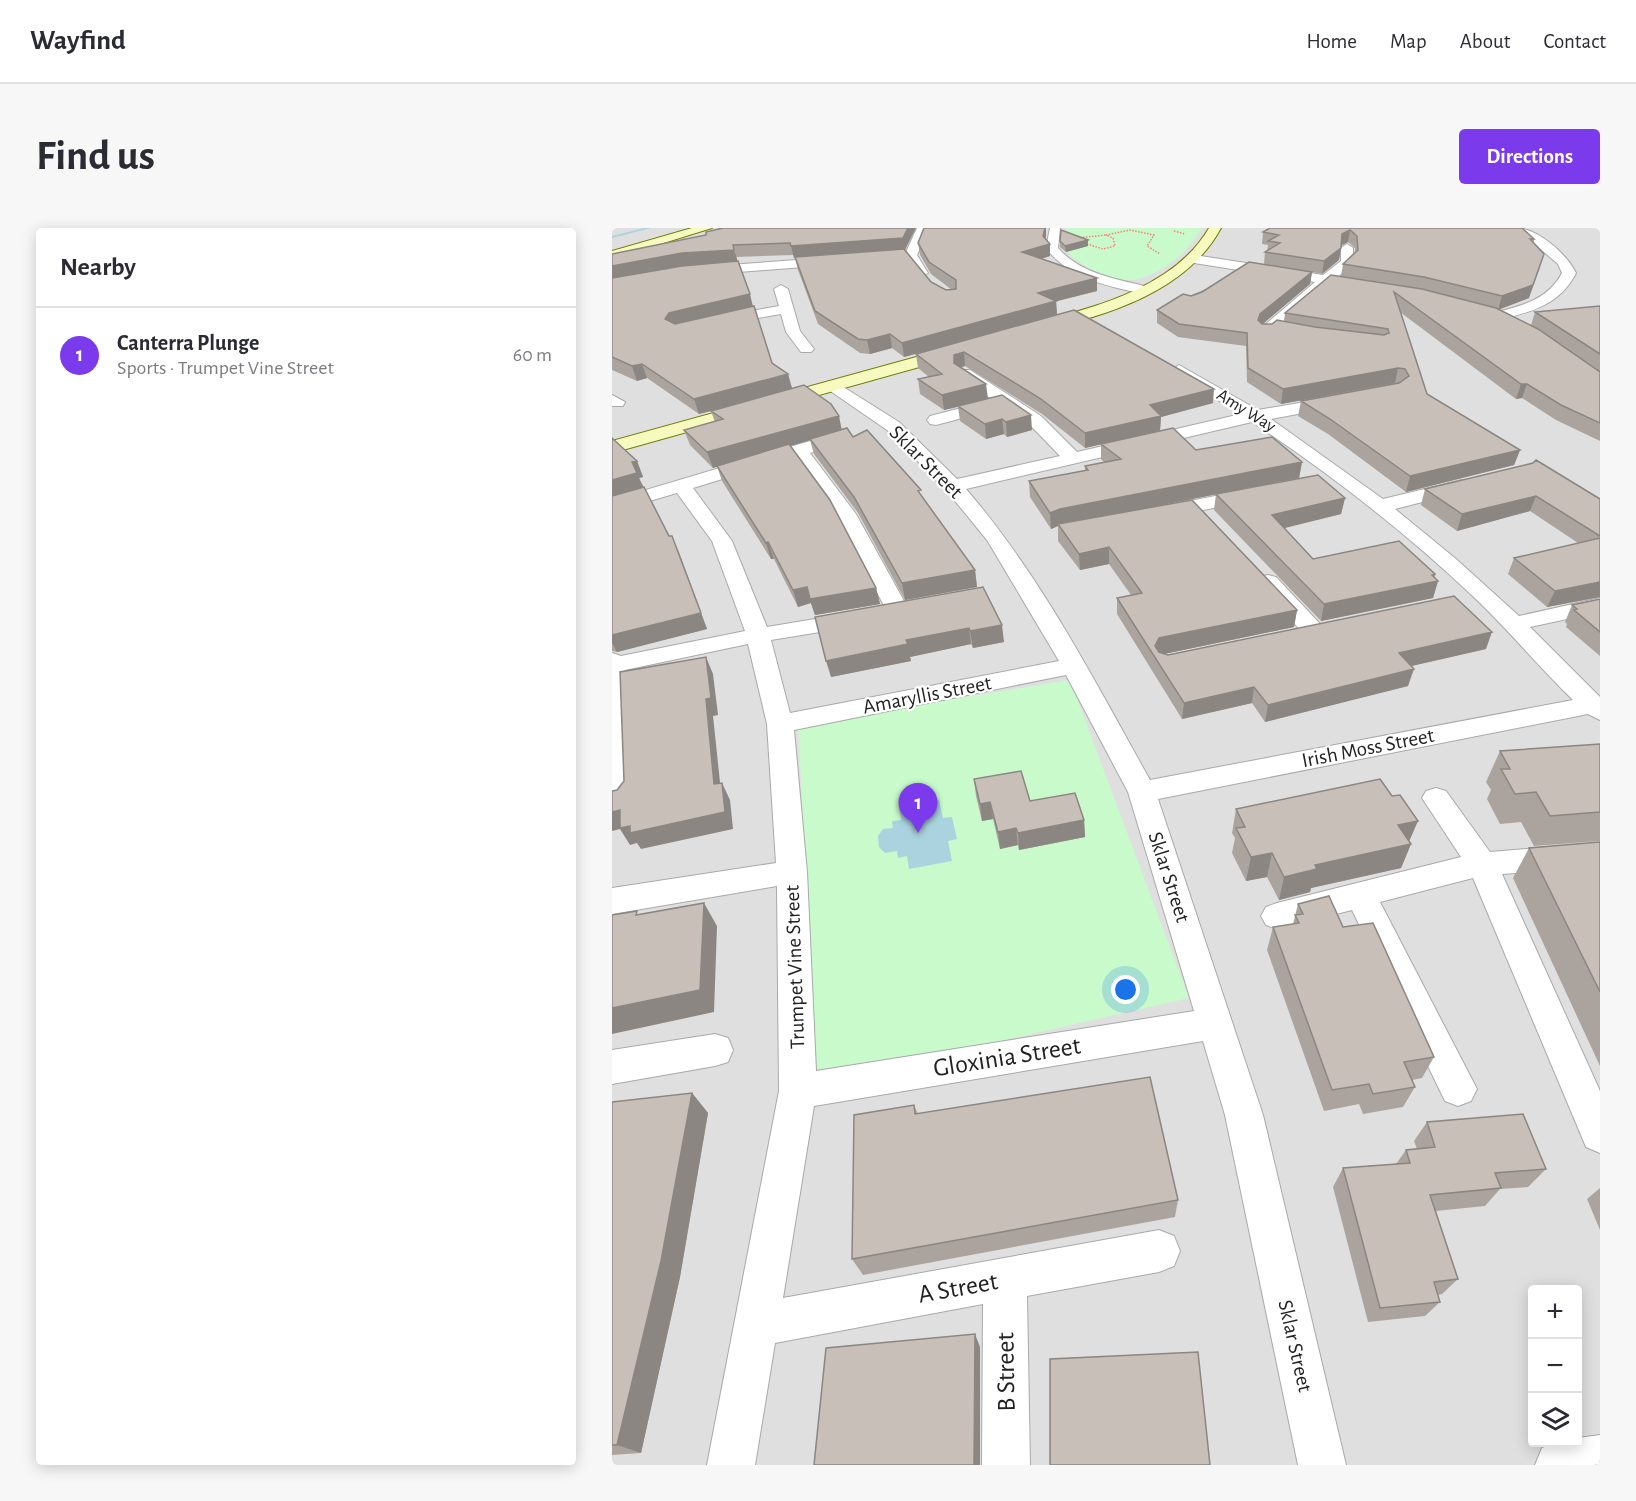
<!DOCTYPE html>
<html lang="en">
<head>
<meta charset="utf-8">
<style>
	:root { --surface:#fff; --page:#f7f7f7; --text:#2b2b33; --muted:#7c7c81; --line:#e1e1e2; --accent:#7c3aed }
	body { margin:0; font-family:"Alegreya Sans",sans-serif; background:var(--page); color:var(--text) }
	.controls { position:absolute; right:18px; bottom:18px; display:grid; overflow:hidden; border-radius:6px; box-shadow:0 3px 15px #0003 }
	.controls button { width:54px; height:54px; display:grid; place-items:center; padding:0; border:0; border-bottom:2px solid var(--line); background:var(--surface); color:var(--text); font:30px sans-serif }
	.you { position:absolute; left:514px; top:762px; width:21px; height:21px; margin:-15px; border:4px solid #fff; border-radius:50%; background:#1a73e8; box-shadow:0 0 0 9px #1a73e833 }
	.badge { display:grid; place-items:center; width:39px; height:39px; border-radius:50%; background:var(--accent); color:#fff; font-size:20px; font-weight:700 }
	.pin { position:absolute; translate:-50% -50px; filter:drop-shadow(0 2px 3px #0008) }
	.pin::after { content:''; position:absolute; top:32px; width:21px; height:18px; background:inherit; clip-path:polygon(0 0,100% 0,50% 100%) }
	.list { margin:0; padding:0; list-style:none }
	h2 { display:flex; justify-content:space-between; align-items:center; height:78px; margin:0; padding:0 24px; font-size:26px }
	h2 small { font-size:20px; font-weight:400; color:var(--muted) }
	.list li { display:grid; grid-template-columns:39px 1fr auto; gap:18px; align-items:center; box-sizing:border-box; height:96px; padding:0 24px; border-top:2px solid var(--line) }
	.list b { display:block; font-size:22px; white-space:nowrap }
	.list p { margin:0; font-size:20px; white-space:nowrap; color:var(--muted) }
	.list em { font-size:20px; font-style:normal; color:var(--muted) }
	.icon { flex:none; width:33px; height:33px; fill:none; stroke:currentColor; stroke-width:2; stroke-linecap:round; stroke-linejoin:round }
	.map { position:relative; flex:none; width:988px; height:1237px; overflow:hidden; border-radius:6px }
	header { display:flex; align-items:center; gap:36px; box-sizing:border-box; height:84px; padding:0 30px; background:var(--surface); border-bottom:2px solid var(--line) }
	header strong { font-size:28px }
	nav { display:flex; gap:33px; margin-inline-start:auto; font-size:21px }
	.intro { display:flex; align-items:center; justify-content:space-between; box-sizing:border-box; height:144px; padding:0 36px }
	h1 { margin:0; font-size:42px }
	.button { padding:15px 27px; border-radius:6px; background:var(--accent); color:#fff; font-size:21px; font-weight:700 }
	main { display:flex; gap:36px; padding:0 36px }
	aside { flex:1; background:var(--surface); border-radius:6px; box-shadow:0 3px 15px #0003 }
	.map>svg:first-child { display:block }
	.residential { fill:#e0dfdf; fill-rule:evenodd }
	.park { fill:#c8facc }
	.water { fill:#aad3df }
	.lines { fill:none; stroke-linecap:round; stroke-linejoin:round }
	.stream { fill:#aad3df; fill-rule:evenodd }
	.street-casing { stroke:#a9a9a9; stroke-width:2 }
	.secondary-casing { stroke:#707d05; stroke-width:2 }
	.path { stroke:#fa8072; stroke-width:1.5; stroke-dasharray:1.5 1.5; stroke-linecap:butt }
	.street { fill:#fff; fill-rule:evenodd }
	.secondary { fill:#f7fabf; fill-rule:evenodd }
	.wall { fill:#aba49e; fill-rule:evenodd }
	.shaded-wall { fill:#8b8681 }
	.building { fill:#c7bfb8; stroke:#8b8681; stroke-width:1.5 }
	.labels { text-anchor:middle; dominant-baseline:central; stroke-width:4.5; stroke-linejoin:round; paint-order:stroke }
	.far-street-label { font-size:18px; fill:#222; stroke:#fff }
	.street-label { font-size:21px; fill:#222; stroke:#fff }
	.near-street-label { font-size:26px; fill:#222; stroke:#fff }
</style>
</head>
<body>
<header>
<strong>Wayfind</strong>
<nav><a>Home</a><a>Map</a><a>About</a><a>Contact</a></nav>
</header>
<div class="intro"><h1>Find us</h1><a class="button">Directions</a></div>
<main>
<aside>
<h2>Nearby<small></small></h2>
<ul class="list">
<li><span class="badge">1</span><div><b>Canterra Plunge</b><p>Sports · Trumpet Vine Street</p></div><em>60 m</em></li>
</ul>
</aside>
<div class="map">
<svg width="988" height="1237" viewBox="0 0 988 1237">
	<rect width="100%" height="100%" fill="#f2efe9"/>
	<path class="residential" d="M 0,0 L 988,0 L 988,1237 L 0,1237 ZM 921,1062 L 966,1062 L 966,1214 L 921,1214 Z"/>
	<path class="park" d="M 455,0 L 590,0 C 582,14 573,24 560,34 C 524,61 499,56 464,32 C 455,27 454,16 447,12 Z
		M 458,452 L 577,770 L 205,855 L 186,496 Z"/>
	<path class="water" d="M 327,572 L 331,590 L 340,589 L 345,611 L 336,613 L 340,633 L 297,641 L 295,628 L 286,630 L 285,623 L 273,625 L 267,619 L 266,608 L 271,601 L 281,600 L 280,593 L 289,592 L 287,579 Z"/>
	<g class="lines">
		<path class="stream" d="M 32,0 L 39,0 L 0,10 L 0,8 Z"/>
		<g class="street-casing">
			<path id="street" d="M 305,0 L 317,0 L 305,27 L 316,45 L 309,49 L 304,48 L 295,31 L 89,47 L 82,43 L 89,39 L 294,24 Z
				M 438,0 L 448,0 L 446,20 C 469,46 504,51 537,59 L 539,62 L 532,66 C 496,58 457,51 434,20 Z
				M 904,0 C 925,0 955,26 964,45 C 948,77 919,84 886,92 L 879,88 L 881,85 C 909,78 936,72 950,45 L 946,36 Z
				M 735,16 L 741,20 L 741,34 L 725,50 L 758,55 L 758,61 L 717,56 L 658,107 L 648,107 L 646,104 L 648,101 L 703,54 L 582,35 L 576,31 L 582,27 L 711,47 L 729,33 L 729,20 Z
				M 169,57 L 176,61 L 188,103 L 202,121 L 199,124 L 189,124 L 174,104 L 169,86 L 105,97 L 98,93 L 105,89 L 167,78 L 162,61 Z
				M 567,137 L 646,182 L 728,168 L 734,169 L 736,173 L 734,177 L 659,191 L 771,271 L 850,252 L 857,254 L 860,258 L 857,262 L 783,281 L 844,331 L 907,388 L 988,370 L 988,384 L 918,399 L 988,469 L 988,492 L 976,486 L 546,571 L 651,887 L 734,1237 L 686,1237 L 613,887 L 591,813 L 202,878 L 171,1070 L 547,1002 L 562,1008 L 568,1023 L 562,1038 L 547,1044 L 415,1068 L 418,1237 L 370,1237 L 371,1076 L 163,1115 L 143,1237 L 95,1237 L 167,863 L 165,658 L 0,686 L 0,660 L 164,635 L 155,496 L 136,416 L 13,442 L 18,494 L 19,570 L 15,577 L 0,579 L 0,425 L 9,428 L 133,403 L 100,313 L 65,265 L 0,284 L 0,272 L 225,205 L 237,205 L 240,209 L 237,213 L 198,225 L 244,286 L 298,384 L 294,389 L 278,389 L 224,287 L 182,229 L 81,260 L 120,313 L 155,399 L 245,384 L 253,386 L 257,391 L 253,396 L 245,398 L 159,412 L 178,485 L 447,433 L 375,312 L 334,262 L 275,202 L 211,158 L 213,155 L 225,155 L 287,194 L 345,251 L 448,228 L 417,196 L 392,179 L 324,197 L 318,196 L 315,192 L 318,188 L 381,172 L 346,148 L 344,145 L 346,142 L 358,142 L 429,188 L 465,224 L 629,186 L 561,145 L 559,142 ZM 640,194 C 720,247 797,307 866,373 C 899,405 928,440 961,472 L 538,552 C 482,452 429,348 354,261 ZM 454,447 L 516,564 L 582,783 L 204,843 L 195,644 L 182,502 Z
				M 0,167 L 13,174 L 11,178 L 0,178 Z
				M 644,260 L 651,262 L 654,266 L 651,270 L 547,291 L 540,289 L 537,285 L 540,281 L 547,279 Z
				M 656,347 L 664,349 L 710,398 L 714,403 L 710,408 L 694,408 L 648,359 L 645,354 L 648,349 Z
				M 824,560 L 834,563 L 878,624 L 988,615 L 988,639 L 890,646 L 988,863 L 988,925 L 974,919 L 861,650 L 768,674 L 865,861 L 859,873 L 846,878 L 833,873 L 740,682 L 665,701 L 654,697 L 649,688 L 654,679 L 665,675 L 849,629 L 810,570 L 814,563 Z
				M 103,806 L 116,810 L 121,822 L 116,834 L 103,838 L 0,856 L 0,822 Z
				M 988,1207 L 988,1237 L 923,1237 L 930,1220 L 943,1214 L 966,1214 L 966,1210 Z"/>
		</g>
		<g class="secondary-casing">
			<path id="secondary" d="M 80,0 L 100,0 L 0,31 L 0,23 Z
				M 597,0 L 609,0 C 574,65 494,87 426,104 L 418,99 L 420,96 C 483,79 562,60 597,0 Z
				M 348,117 L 356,122 L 354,126 L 0,225 L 0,213 Z"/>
		</g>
		<path class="path" d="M 562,3 L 573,6
			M 465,10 L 494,7
			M 472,15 L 491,21 L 503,18 L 501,10 L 494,7 L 518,2 L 542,7 L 535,18 L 548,26"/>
		<use href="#street" class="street"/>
		<use href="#secondary" class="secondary"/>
	</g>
	<path class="wall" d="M 910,0 L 922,11 L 917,70 L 887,81 L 919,97 L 923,84 L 988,78 L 988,213 L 944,192 L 910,170 L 904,171 L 788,84 L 815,166 L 908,222 L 902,237 L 794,264 L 716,206 L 686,188 L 689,173 L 784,155 L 669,176 L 635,154 L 634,118 L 566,109 L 545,95 L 545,82 L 652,36 L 653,24 L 655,23 L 656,17 L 650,16 L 651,4 ZM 736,14 L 743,20 L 743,24 L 731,36 L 729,48 L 673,85 L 672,93 L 660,96 L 651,96 L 698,56 L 700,44 L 710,46 L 727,32 L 729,18 Z
		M 94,7 L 293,22 L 319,54 L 334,62 L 340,62 L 319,46 L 308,27 L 306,15 L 434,7 L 434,11 L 438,16 L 438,28 L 430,31 L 485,50 L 485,63 L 444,73 L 445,87 L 292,129 L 280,120 L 258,126 L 248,125 L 206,96 L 186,42 L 183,30 L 182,30 L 181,27 L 124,29 L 160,135 L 176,146 L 180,160 L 230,201 L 241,209 L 310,269 L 363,342 L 365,359 L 293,372 L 246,285 L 202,226 L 198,212 L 178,218 L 264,360 L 268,376 L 203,387 L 199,375 L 186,379 L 162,331 L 159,331 L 110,253 L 105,238 L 101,240 L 78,217 L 72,202 L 103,194 L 99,183 L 87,186 L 35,150 L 25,153 L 0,142 L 0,26 Z
		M 476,12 L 476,18 L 454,24 L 448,19 L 448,13 Z
		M 462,82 L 601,175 L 549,189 L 548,202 L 584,222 L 690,234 L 687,250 L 523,282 L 685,382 L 682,399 L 552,426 L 556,427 L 874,421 L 799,438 L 796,458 L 653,494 L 640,475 L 570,491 L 505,386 L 505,370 L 519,367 L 497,336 L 468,342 L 446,313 L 446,298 L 439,301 L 418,269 L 417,253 L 473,243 L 473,238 L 492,234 L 489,231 L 489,216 L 473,220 L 430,186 L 353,138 L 349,139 L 376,170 L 420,202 L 395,209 L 392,206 L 374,211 L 348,193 L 346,179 L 332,182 L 308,166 L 306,151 L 317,149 L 306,140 L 304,126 Z
		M 0,210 L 25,233 L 31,249 L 27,250 L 31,259 L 57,308 L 67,324 L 95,401 L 5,424 L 0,423 Z
		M 813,261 L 988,271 L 988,369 L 935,379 L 896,346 L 902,330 L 966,315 L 918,283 L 845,303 L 809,277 Z
		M 604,266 L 733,270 L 729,286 L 671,300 L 701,331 L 823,346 L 822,350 L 826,353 L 821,370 L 709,393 L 602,282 Z
		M 371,359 L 392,414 L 361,420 L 359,416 L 298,429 L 299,433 L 219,449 Z
		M 988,371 L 988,428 L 954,399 L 955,396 L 953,394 L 960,377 Z
		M 988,516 L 988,613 L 922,618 L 909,594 L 888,596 L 875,571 L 879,562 L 874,554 L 888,523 Z
		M 362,551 L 418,573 L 472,592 L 473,609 L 407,622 L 406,617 L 388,621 L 381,591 L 370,593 L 364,568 Z
		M 624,581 L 797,614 L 799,616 L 789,640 L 699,660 L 698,664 L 667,672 L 655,649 L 634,653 L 620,625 L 623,610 L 620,605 Z
		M 988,614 L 988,838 L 901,650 L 917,620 Z
		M 686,676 L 731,699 L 822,829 L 810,850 L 800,852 L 803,859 L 791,879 L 751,886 L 747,876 L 712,883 L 655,722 L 661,699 L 681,696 Z
		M 80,865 L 96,885 L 68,1049 L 29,1225 L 0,1227 L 0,874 Z
		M 302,877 L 306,886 L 566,972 L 563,989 L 251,1047 L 240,1031 Z
		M 815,894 L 934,941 L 916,959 L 888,961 L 873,978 L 824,983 L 846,1051 L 830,1066 L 826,1067 L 828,1074 L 813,1088 L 756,1094 L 721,959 L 731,940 L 784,936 L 794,922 L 805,921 L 802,913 Z
		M 988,960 L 988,1002 L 975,971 Z"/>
	<path class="shaded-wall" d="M 296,0 L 304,0 L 293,22 L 182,30 L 179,18 Z
		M 433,0 L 434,0 L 434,7 L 432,18 L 438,16 L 438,28 L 411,36 L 410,24 L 431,8 Z
		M 738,2 L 736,14 L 728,18 L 730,6 Z
		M 476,12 L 476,18 L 454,24 L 453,18 Z
		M 729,20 L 727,32 L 710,46 L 712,33 Z
		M 122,22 L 126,34 L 0,51 L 0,38 L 70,25 Z
		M 928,39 L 917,70 L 886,82 L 890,68 Z
		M 700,44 L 698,56 L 647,99 L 646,92 L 648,86 Z
		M 485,50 L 485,63 L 426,78 L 426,65 Z
		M 138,66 L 141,79 L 61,99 L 53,91 L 57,85 Z
		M 444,73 L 445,87 L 292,129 L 290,115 Z
		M 278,106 L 280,120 L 258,126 L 255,112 Z
		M 352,124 L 353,138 L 344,141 L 342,135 L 342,127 Z
		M 30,136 L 35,150 L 25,153 L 20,138 Z
		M 786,140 L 783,155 L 669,176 L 671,161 Z
		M 176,146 L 180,161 L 87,186 L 82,171 Z
		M 374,156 L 376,171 L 332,182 L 330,167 Z
		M 909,156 L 915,156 L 910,170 L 904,171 Z
		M 602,161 L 601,175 L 549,189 L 548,203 L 473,220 L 473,205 L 538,177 Z
		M 419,187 L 420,202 L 395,209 L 394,194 Z
		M 227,188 L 230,203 L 101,240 L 95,224 Z
		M 390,191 L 392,206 L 374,211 L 373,196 Z
		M 908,222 L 902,237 L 794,264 L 798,248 Z
		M 25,233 L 31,249 L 27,250 L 32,260 L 0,270 L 0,252 L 20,234 Z
		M 690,234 L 687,250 L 449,297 L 446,296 L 446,298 L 439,301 L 438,285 L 448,281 Z
		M 924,268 L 918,283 L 845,303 L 850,286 Z
		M 733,270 L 729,286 L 657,304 L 660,287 Z
		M 60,308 L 95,401 L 5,424 L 0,415 L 0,407 Z
		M 156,314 L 162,331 L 159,331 L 154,315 Z
		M 497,319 L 497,336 L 468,342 L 467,326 Z
		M 363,342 L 365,359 L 293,372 L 290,355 Z
		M 823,346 L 821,354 L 826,353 L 821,370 L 709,393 L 712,376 Z
		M 988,354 L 988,369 L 935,379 L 943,363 Z
		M 195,359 L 264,360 L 268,376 L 203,387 L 199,375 L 186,379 L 181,362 Z
		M 685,382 L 682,399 L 547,427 L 543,418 L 547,410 Z
		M 390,397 L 392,414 L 361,420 L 358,403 Z
		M 357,400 L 359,416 L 298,429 L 299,433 L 219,449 L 214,433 L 294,412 Z
		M 880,404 L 874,421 L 782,442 L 787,425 Z
		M 94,429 L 101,446 L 106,487 L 101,488 L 110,573 L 102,556 L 94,471 Z
		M 802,441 L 796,458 L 653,494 L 656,477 Z
		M 642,459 L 640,475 L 570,491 L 572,475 Z
		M 110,555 L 118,572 L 121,601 L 29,621 L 25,615 L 18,617 L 8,601 L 0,603 L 0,584 Z
		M 378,574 L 381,591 L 370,593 L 368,576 Z
		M 472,592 L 473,609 L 407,622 L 406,605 Z
		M 806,593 L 796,616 L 799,616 L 789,640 L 699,660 L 698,664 L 667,672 L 672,649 L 703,637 L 786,597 Z
		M 404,600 L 406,617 L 388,621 L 386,604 Z
		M 660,625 L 655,649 L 634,653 L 639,629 Z
		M 92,675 L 105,698 L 102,784 L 0,806 L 0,780 Z
		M 80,865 L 96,885 L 68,1049 L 29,1225 L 5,1217 Z
		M 363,1106 L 368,1119 L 368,1237 L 362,1237 Z"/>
	<path class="building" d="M 111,0 L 296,0 L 291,10 L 179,18 L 178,15 L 121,17 L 122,22 L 70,25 L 0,38 L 0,26 L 94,7 L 94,4 Z
		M 312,0 L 433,0 L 431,8 L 438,16 L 410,24 L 485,50 L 426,65 L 444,73 L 290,115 L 278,106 L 255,112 L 246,111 L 203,83 L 183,29 L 292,21 L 319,54 L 334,62 L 344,61 L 344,52 L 317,34 L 306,15 Z
		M 658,0 L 910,0 L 922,11 L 918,11 L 932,26 L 921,57 L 890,68 L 812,49 L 731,36 L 746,22 L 745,8 L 738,2 L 730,6 L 729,20 L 712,33 L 653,24 L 668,15 L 656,13 L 667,7 L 651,4 Z
		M 449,2 L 476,12 L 453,18 L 448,13 Z
		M 126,33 L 138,66 L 57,85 L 53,91 L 63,96 L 142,78 L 160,135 L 176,146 L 82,171 L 30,136 L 20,138 L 0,129 L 0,50 L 70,38 Z
		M 637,34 L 700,44 L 648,86 L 646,92 L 650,96 L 660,96 L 665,92 L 703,99 L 772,107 L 777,105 L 776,101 L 673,85 L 719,47 L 810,61 L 884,80 L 926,101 L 988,144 L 988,195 L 949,177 L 915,156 L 909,156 L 782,64 L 815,166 L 908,222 L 798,248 L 718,191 L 689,173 L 787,155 L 797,148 L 793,141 L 786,140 L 671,161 L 636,140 L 635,105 L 567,96 L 545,82 L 571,66 L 579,68 L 590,64 Z
		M 988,78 L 988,126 L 923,84 Z
		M 462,82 L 602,161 L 538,177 L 549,188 L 473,205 L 429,171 L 352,124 L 342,127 L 342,135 L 374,156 L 330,167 L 306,151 L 330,146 L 304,126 Z
		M 192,157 L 219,176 L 227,188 L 95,224 L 72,202 L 111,191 L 99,183 Z
		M 390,167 L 419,187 L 394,194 L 390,191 L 373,196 L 346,178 Z
		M 235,200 L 241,209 L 255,202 L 309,262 L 306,263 L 363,342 L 290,355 L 242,269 L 198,211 Z
		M 561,200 L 584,222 L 660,209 L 690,234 L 448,281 L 438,285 L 417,253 L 476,242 L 473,238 L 509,231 L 489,216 Z
		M 0,210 L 25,233 L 20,234 L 25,245 L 0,252 Z
		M 177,216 L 218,272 L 264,360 L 198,371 L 195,359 L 181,362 L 156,314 L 154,315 L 105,238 Z
		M 924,232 L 988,271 L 988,308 L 924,268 L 850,286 L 813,261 L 921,235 Z
		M 706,247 L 733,270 L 660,287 L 701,331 L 787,313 L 823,346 L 820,347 L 826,353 L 712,376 L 604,266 Z
		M 32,259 L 57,308 L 60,308 L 89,385 L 0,407 L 0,268 Z
		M 580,272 L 685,382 L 547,410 L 543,418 L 547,424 L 556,427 L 842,368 L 880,404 L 787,425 L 802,441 L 656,477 L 642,459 L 572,475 L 505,370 L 530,365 L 497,319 L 467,326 L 446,296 Z
		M 988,310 L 988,354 L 943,363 L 902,330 Z
		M 371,359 L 390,397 L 358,403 L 357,400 L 294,412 L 296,416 L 214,433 L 203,389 Z
		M 988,371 L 988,404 L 962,382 L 965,381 L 960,377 Z
		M 94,429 L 99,470 L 94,471 L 102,556 L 110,555 L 113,584 L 18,605 L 18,598 L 8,600 L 8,582 L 0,584 L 0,563 L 5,562 L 12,553 L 8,444 Z
		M 988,516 L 988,584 L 938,588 L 924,564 L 903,566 L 889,541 L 898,541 L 888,523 Z
		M 409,543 L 418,573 L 463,565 L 472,592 L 406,605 L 404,600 L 386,604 L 378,574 L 368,576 L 362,551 Z
		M 768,551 L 780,568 L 788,567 L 806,593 L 786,597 L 799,616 L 703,637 L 705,641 L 672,649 L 660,625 L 639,629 L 624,600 L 633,599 L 624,581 Z
		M 988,614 L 988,764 L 917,620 Z
		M 717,668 L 731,699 L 761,695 L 822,829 L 792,834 L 803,859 L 761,866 L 757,856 L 720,862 L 661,699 L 687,695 L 683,687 L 691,686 L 686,676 Z
		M 92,675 L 88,762 L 0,780 L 0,687 L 25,683 L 24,687 Z
		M 538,849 L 566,972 L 240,1031 L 242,887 L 302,877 L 303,886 Z
		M 80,865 L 49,1033 L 5,1217 L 0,1217 L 0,874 Z
		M 911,886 L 934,941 L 883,945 L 889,960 L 818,967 L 846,1051 L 822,1054 L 828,1074 L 768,1080 L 731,940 L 798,935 L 794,922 L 823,919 L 815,894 Z
		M 363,1106 L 362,1237 L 202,1237 L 214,1120 Z
		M 586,1124 L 598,1237 L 438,1237 L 438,1131 Z"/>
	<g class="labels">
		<g class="far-street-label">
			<text transform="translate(634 183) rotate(32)">Amy Way</text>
		</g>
		<g class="street-label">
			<text transform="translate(314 234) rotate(45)">Sklar Street</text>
			<text transform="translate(315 467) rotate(-11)">Amaryllis Street</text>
			<text transform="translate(756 520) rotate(-11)">Irish Moss Street</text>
			<text transform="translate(557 649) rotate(72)">Sklar Street</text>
			<text transform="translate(183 739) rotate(-92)">Trumpet Vine Street</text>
			<text transform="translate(683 1118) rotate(77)">Sklar Street</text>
		</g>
		<g class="near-street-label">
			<text transform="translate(395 829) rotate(-9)">Gloxinia Street</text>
			<text transform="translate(346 1060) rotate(-10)">A Street</text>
			<text transform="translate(394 1144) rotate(-91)">B Street</text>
		</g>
	</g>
</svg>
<div class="controls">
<button>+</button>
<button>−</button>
<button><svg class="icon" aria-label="layers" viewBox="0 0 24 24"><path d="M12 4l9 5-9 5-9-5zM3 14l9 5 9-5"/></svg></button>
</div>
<div class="you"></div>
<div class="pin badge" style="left:306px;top:605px">1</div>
</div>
</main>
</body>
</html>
